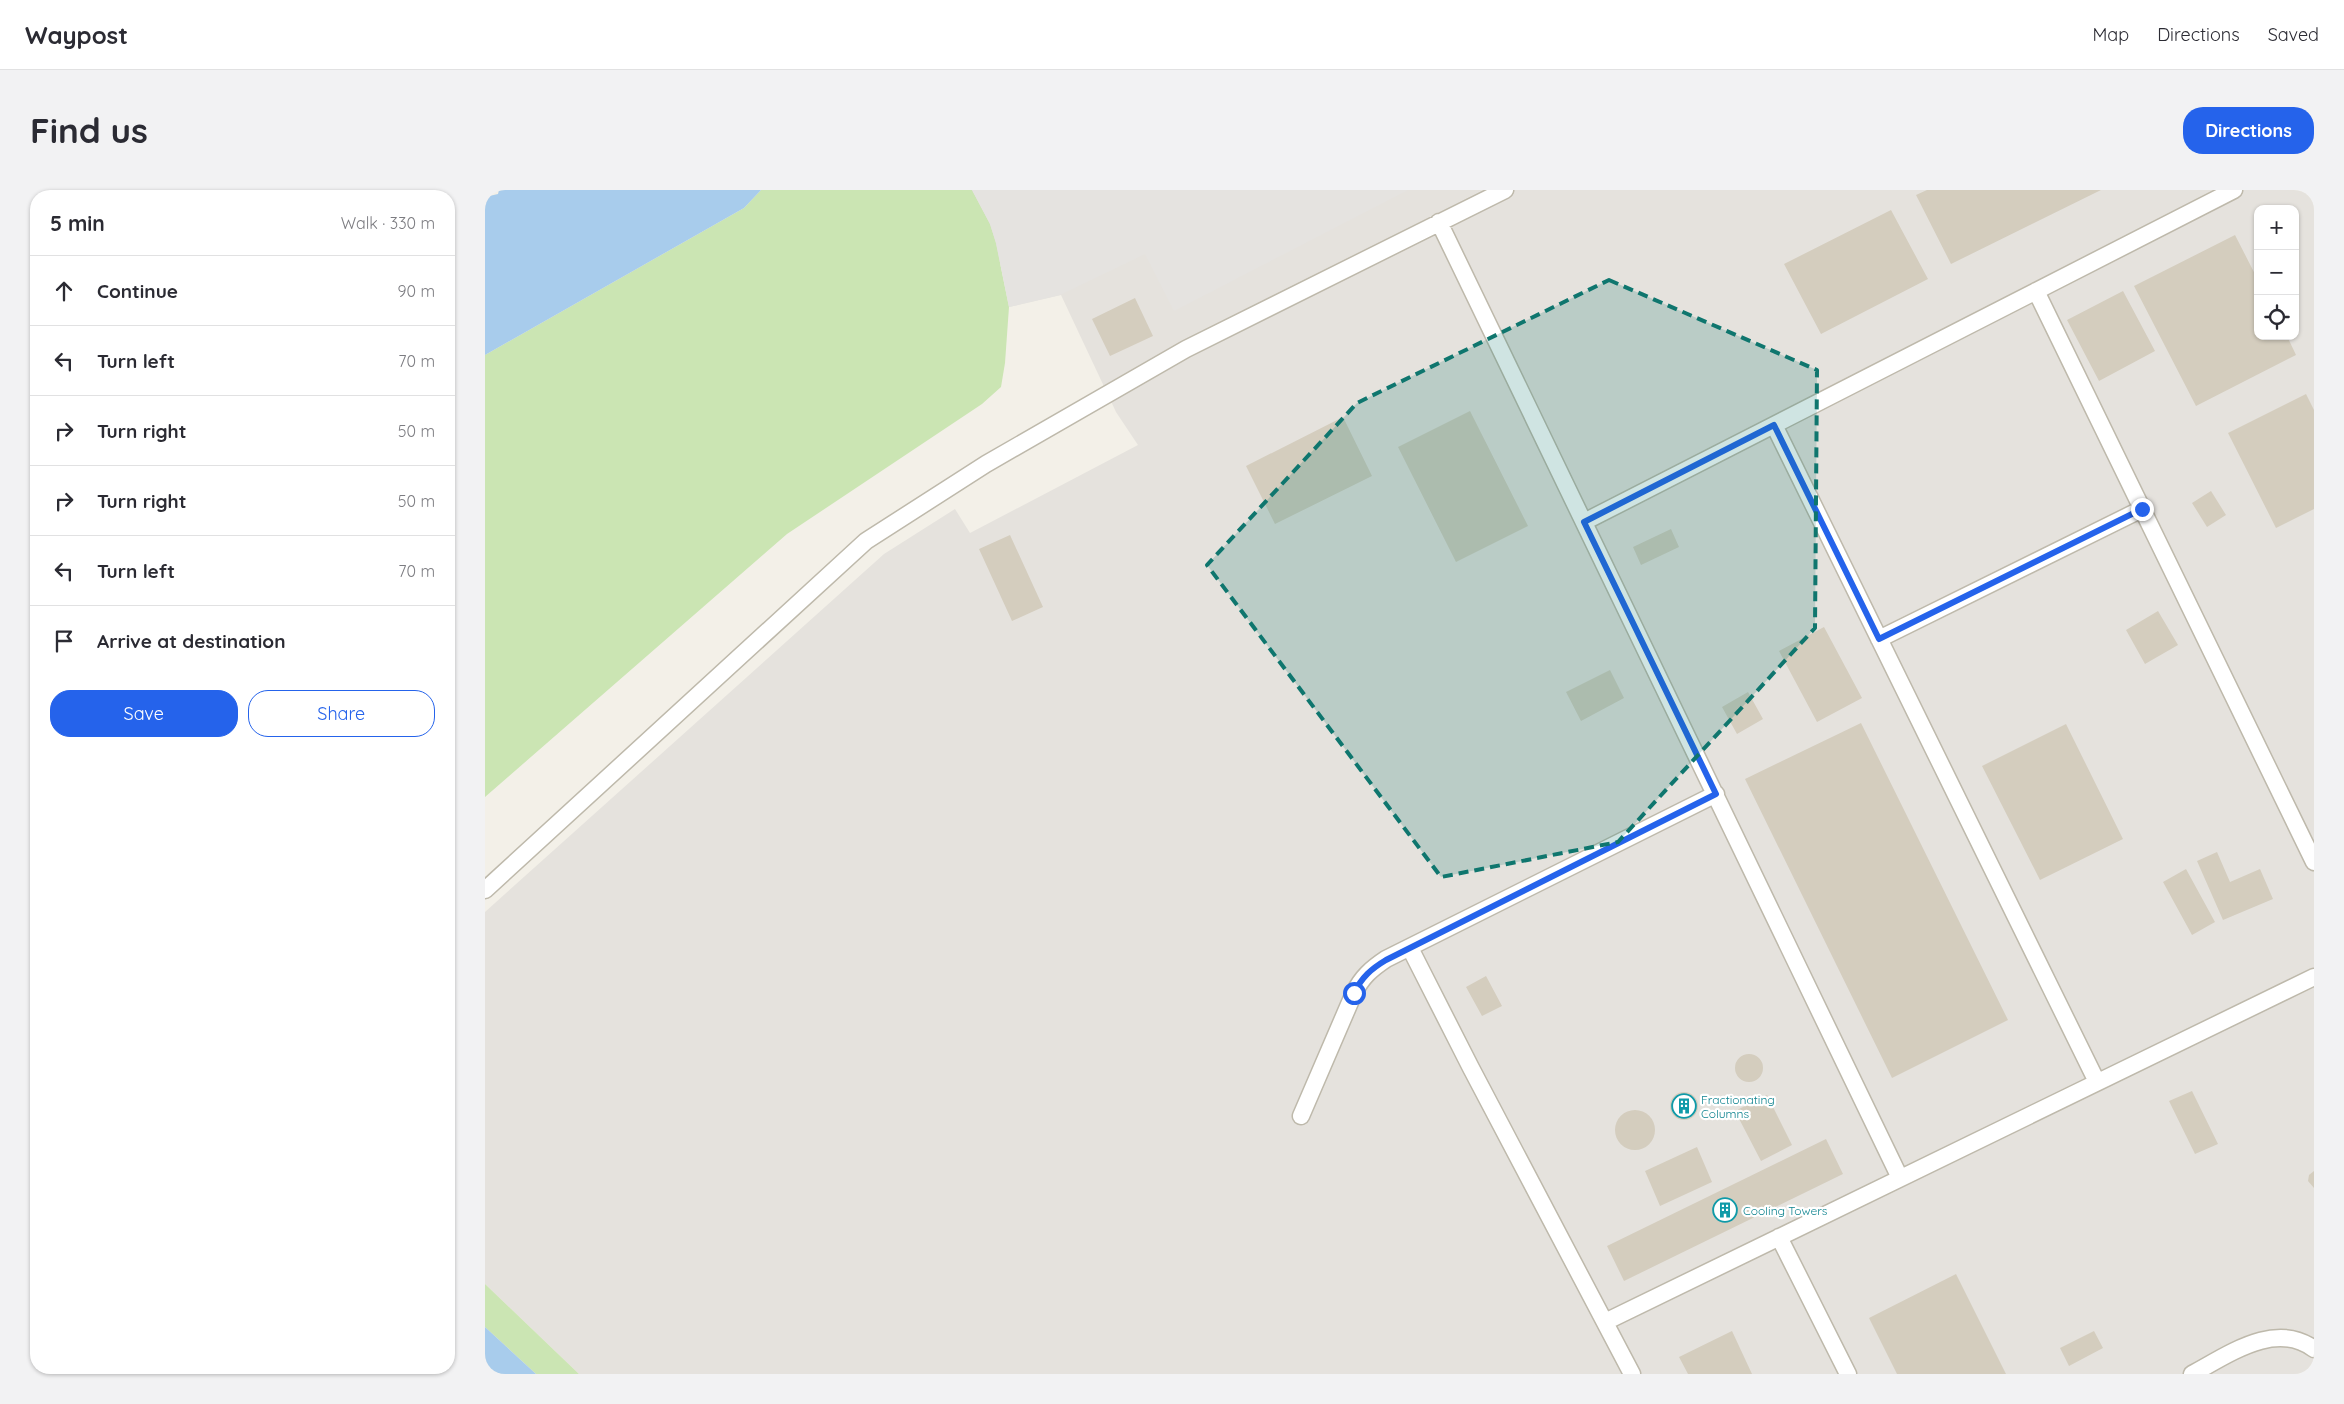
<!DOCTYPE html>
<html lang="en">
<head>
<meta charset="utf-8">
<style>
	:root { --surface:#fff; --page:#f2f2f3; --text:#2b2b33; --muted:#7c7c81; --line:#e1e1e2; --accent:#2563eb }
	body { margin:0; font-family:Quicksand,sans-serif; background:var(--page); color:var(--text) }
	.controls { position:absolute; right:15px; top:15px; display:grid; overflow:hidden; border-radius:10px; box-shadow:0 1px 4px #0004 }
	.controls button { width:45px; height:45px; display:grid; place-items:center; padding:0; border:0; border-bottom:1px solid var(--line); background:var(--surface); color:var(--text); font:25px sans-serif }
	.stop { position:absolute; width:15px; height:15px; margin:-11px; border:4px solid #2563eb; border-radius:50%; background:#fff }
	.stop.end { background:#2563eb; border-color:#fff; box-shadow:0 1px 5px #0008 }
	.list { margin:0; padding:0; list-style:none }
	h2 { display:flex; justify-content:space-between; align-items:center; height:65px; margin:0; padding:0 20px; font-size:21px }
	h2 small { font-size:16px; font-weight:400; color:var(--muted) }
	.list li { display:grid; grid-template-columns:32px 1fr auto; gap:15px; align-items:center; box-sizing:border-box; height:70px; padding:0 20px; border-top:1px solid var(--line) }
	.list b { display:block; font-size:19px; white-space:nowrap }
	.list em { font-size:16px; font-style:normal; color:var(--muted) }
	.actions { display:flex; gap:10px; padding:15px 20px }
	.actions a { flex:1; padding:11px 0; border:1px solid var(--accent); border-radius:20px; text-align:center; font-size:18px; color:var(--accent) }
	.actions .main { background:var(--accent); color:#fff }
	.icon { flex:none; width:28px; height:28px; fill:none; stroke:currentColor; stroke-width:2; stroke-linecap:round; stroke-linejoin:round }
	.map { position:relative; flex:none; width:1829px; height:1184px; overflow:hidden; border-radius:20px }
	header { display:flex; align-items:center; gap:30px; box-sizing:border-box; height:70px; padding:0 25px; background:var(--surface); border-bottom:1px solid var(--line) }
	header strong { font-size:24px }
	nav { display:flex; gap:28px; margin-inline-start:auto; font-size:18px }
	.intro { display:flex; align-items:center; justify-content:space-between; box-sizing:border-box; height:120px; padding:0 30px }
	h1 { margin:0; font-size:35px }
	.button { padding:12px 22px; border-radius:20px; background:var(--accent); color:#fff; font-size:18px; font-weight:700 }
	main { display:flex; gap:30px; padding:0 30px }
	aside { flex:1; background:var(--surface); border-radius:20px; box-shadow:0 1px 4px #0004 }
	.map>svg:first-child { display:block }
	.industrial { fill:#e5e2dd; fill-rule:evenodd }
	.green { fill:#cbe5b3 }
	.parking { fill:#e5e3e0 }
	.water { fill:#a8ccec }
	.building { fill:#d4cdbe }
	.lines { fill:none; stroke-linecap:round; stroke-linejoin:round }
	.service-casing { stroke:#beb9ab; stroke-width:19 }
	.service { stroke:#fff; stroke-width:16 }
	.route { stroke:#2563eb; stroke-width:6 }
	.marked { fill:#0f766e; fill-opacity:0.2; stroke:#0f766e; stroke-width:4; stroke-dasharray:10 6; stroke-linejoin:round }
	.labels { text-anchor:middle; dominant-baseline:central; stroke-width:4.5; stroke-linejoin:round; paint-order:stroke }
	.culture-label { font-size:12px; fill:#0d838f; stroke:#fff; text-anchor:start }
</style>
</head>
<body>
<header>
<strong>Waypost</strong>
<nav><a>Map</a><a>Directions</a><a>Saved</a></nav>
</header>
<div class="intro"><h1>Find us</h1><a class="button">Directions</a></div>
<main>
<aside>
<h2>5 min<small>Walk · 330 m</small></h2>
<ul class="list">
<li><svg class="icon" aria-label="ahead" viewBox="0 0 24 24"><path d="M12 20V5M6 11l6-6 6 6"/></svg><div><b>Continue</b></div><em>90 m</em></li>
<li><svg class="icon" aria-label="left" viewBox="0 0 24 24"><path d="M17 20v-9H6M10 6l-5 5 5 5"/></svg><div><b>Turn left</b></div><em>70 m</em></li>
<li><svg class="icon" aria-label="right" viewBox="0 0 24 24"><path d="M7 20v-9h11M14 6l5 5-5 5"/></svg><div><b>Turn right</b></div><em>50 m</em></li>
<li><svg class="icon" aria-label="right" viewBox="0 0 24 24"><path d="M7 20v-9h11M14 6l5 5-5 5"/></svg><div><b>Turn right</b></div><em>50 m</em></li>
<li><svg class="icon" aria-label="left" viewBox="0 0 24 24"><path d="M17 20v-9H6M10 6l-5 5 5 5"/></svg><div><b>Turn left</b></div><em>70 m</em></li>
<li><svg class="icon" aria-label="arrive" viewBox="0 0 24 24"><path d="M6 21V4h12l-3 4 3 4H6"/></svg><div><b>Arrive at destination</b></div></li>
</ul>
<div class="actions"><a class="main">Save</a><a>Share</a></div>
</aside>
<div class="map">
<svg width="1829" height="1184" viewBox="0 0 1829 1184">
	<rect width="100%" height="100%" fill="#f3f0e8"/>
	<path class="industrial" d="M 486,0 L 1829,0 L 1829,1184 L 94,1184 L 0,1094 L 0,722 L 399,364 L 470,319 L 485,343 L 653,255 L 631,222 L 576,105 L 524,117 L 517,78 ZM 1773,19 L 1810,19 L 1810,146 L 1773,146 Z"/>
	<path class="green" d="M 276,0 L 487,0 L 505,34 L 511,53 L 524,117 L 520,173 L 516,197 L 497,214 L 302,344 L 0,607 L 0,165 L 259,18 Z
		M 0,1094 L 94,1184 L 51,1184 L 0,1137 Z"/>
	<path class="parking" d="M 487,0 L 923,0 L 689,121 L 660,64 L 575,105 L 524,117 L 511,53 L 505,34 Z"/>
	<path class="water" d="M 14,0 L 276,0 L 259,18 L 0,165 L 0,7 L 13,4 Z
		M 0,1137 L 51,1184 L 0,1184 Z"/>
	<path class="building" d="M 1442,0 L 1616,0 L 1466,74 L 1431,5 Z
		M 1406,20 L 1443,89 L 1336,144 L 1299,74 Z
		M 1750,45 L 1773,90 L 1773,146 L 1802,146 L 1811,165 L 1711,216 L 1649,96 Z
		M 1638,101 L 1670,161 L 1614,191 L 1582,130 Z
		M 650,108 L 668,146 L 625,166 L 607,129 Z
		M 1821,204 L 1829,220 L 1829,319 L 1791,338 L 1743,243 Z
		M 985,221 L 1043,336 L 971,372 L 913,257 Z
		M 858,227 L 887,286 L 790,334 L 761,276 Z
		M 1726,301 L 1741,325 L 1722,337 L 1707,313 Z
		M 1186,339 L 1194,357 L 1156,375 L 1148,357 Z
		M 525,345 L 558,417 L 527,431 L 494,359 Z
		M 1673,421 L 1693,455 L 1660,474 L 1641,440 Z
		M 1339,437 L 1377,508 L 1332,532 L 1294,461 Z
		M 1125,480 L 1139,508 L 1096,531 L 1081,502 Z
		M 1263,502 L 1278,529 L 1252,544 L 1237,517 Z
		M 1376,533 L 1523,830 L 1407,888 L 1260,589 Z
		M 1581,534 L 1638,649 L 1555,690 L 1497,576 Z
		M 1732,662 L 1745,692 L 1775,679 L 1788,709 L 1738,730 L 1712,671 Z
		M 1701,679 L 1730,732 L 1707,745 L 1678,692 Z
		M 1001,786 L 1017,816 L 997,826 L 981,797 Z
		M1250 878a14 14 0 1 1 28 0a14 14 0 1 1-28 0Z
		M 1707,901 L 1733,954 L 1710,964 L 1684,911 Z
		M1185 916a14 14 0 1 1 28 0a14 14 0 1 1-28 0Z
		M 1282,905 L 1307,955 L 1276,971 L 1250,921 Z
		M1130 940a20 20 0 1 1 40 0a20 20 0 1 1-40 0Z
		M 1341,949 L 1358,984 L 1139,1091 L 1122,1056 Z
		M 1212,957 L 1227,992 L 1175,1016 L 1160,981 Z
		M 1829,981 L 1829,998 L 1823,991 L 1824,985 Z
		M 1471,1084 L 1521,1184 L 1412,1184 L 1384,1128 Z
		M 1247,1141 L 1267,1184 L 1203,1184 L 1194,1167 Z
		M 1609,1141 L 1618,1158 L 1584,1176 L 1575,1158 Z"/>
	<g class="lines">
		<g class="service-casing">
			<path id="service" d="M 954,32 L 1415,988
				M 1551,101 L 1829,672
				M 1289,235 L 1612,892
				M 1099,332 L 1749,0
				M 1394,449 L 1657,319
				M 0,700 L 381,351 L 501,274 L 701,159 L 1020,0
				M 925,758 L 986,878 L 1147,1184
				M 816,926 L 869,803 C 877,787 886,779 901,769 L 1231,604
				M 1294,1047 L 1363,1184
				M 1120,1132 L 1829,787
				M 1707,1184 C 1743,1165 1790,1130 1829,1159"/>
		</g>
		<use href="#service" class="service"/>
	</g>
	<g class="lines">
		<path class="route" d="M 869,803 C 877,787 886,779 901,770 L 1231,604 L 1099,332 L 1289,235 L 1394,449 L 1657,319"/>
	</g>
	<path class="marked" d="M 1124,90 L 1332,180 L 1330,438 L 1133,652 L 956,687 L 722,375 L 872,213 Z"/>
	<defs>
		<g id="building-ring" transform="scale(1.25)"><circle r="9.5" fill="#fff" stroke="#0f9aa8" stroke-width="1.5"/><path d="M-4-6H4V6H1V3H-1V6H-4ZM-2.5-4.3h1.7v1.8h-1.7ZM.8-4.3h1.7v1.8H.8ZM-2.5-1h1.7V.8h-1.7ZM.8-1h1.7V.8H.8Z" fill="#0f9aa8"/></g>
	</defs>
	<g fill-rule="evenodd">
		<use href="#building-ring" x="1199" y="916"/>
		<use href="#building-ring" x="1240" y="1020"/>
	</g>
	<g class="labels">
		<g class="culture-label">
			<text x="1216" y="909">Fractionating<tspan x="1216" dy="14">Columns</tspan></text>
			<text x="1258" y="1020">Cooling Towers</text>
		</g>
	</g>
</svg>
<div class="controls">
<button>+</button>
<button>−</button>
<button><svg class="icon" aria-label="locate" viewBox="0 0 24 24"><circle cx="12" cy="12" r="6"/><path d="M12 2v4M12 18v4M2 12h4M18 12h4"/></svg></button>
</div>
<div class="stop" style="left:869px;top:803px"></div>
<div class="stop end" style="left:1657px;top:319px"></div>
</div>
</main>
</body>
</html>
